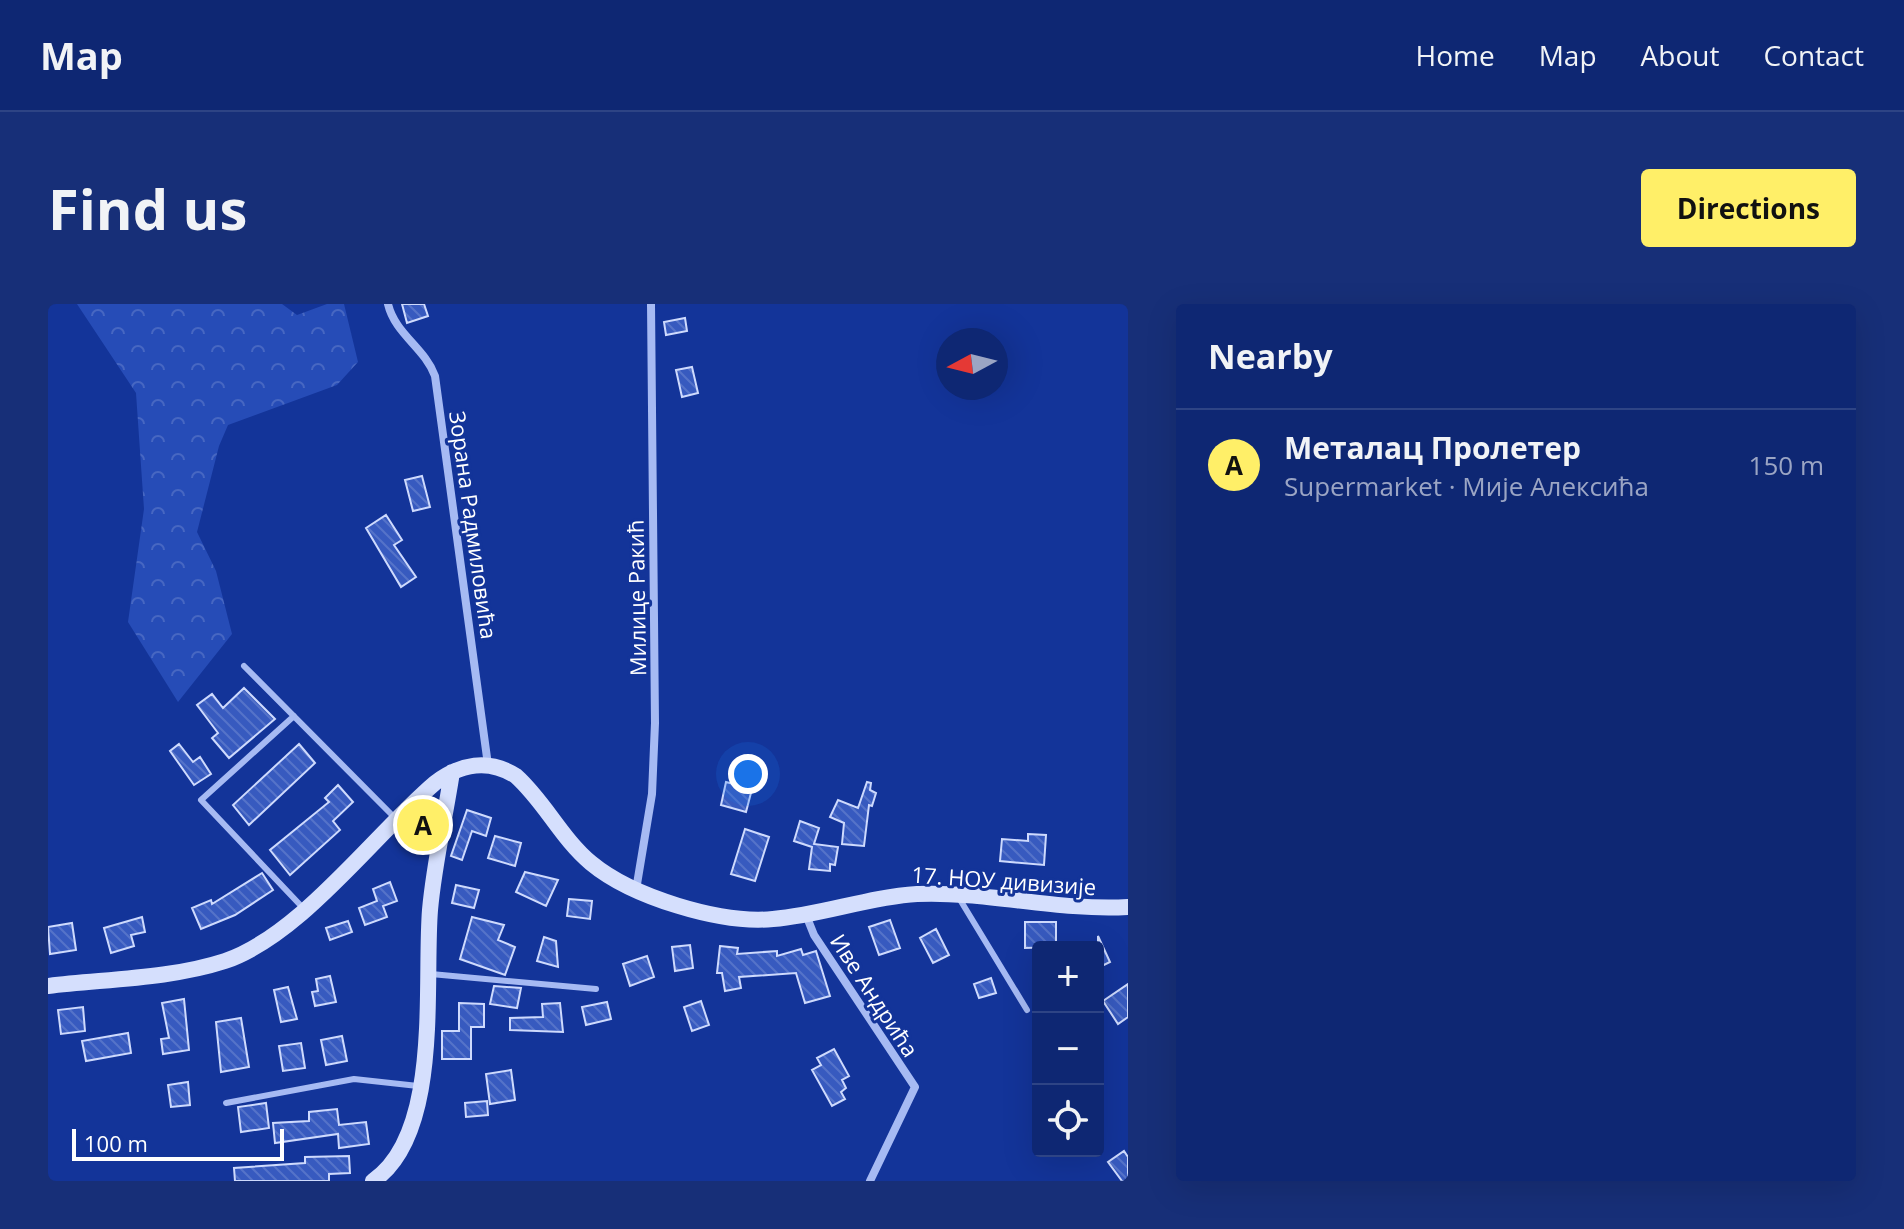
<!DOCTYPE html>
<html lang="en">
<head>
<meta charset="utf-8">
<style>
	:root { --surface:#0e2773; --page:#172f78; --text:#f1f3f6; --muted:#9ba5c4; --line:#2e4485; --accent:#ffef68 }
	body { margin:0; font-family:"Open Sans",sans-serif; background:var(--page); color:var(--text) }
	.controls { position:absolute; right:24px; bottom:24px; display:grid; overflow:hidden; border-radius:8px; box-shadow:0 8px 32px #0002 }
	.controls button { width:72px; height:72px; display:grid; place-items:center; padding:0; border:0; border-bottom:2px solid var(--line); background:var(--surface); color:var(--text); font:40px sans-serif }
	.compass { position:absolute; left:888px; top:24px; width:72px; height:72px; border-radius:50%; background:var(--surface); box-shadow:0 8px 32px #0002; rotate:263deg }
	.scale { position:absolute; left:24px; bottom:20px; width:212px; box-sizing:border-box; padding-left:8px; border:4px solid #fff; border-top:0; font-size:22px; line-height:28px; white-space:nowrap; color:#fff; -webkit-text-stroke:6px #133499; paint-order:stroke }
	.you { position:absolute; left:700px; top:470px; width:28px; height:28px; margin:-20px; border:6px solid #fff; border-radius:50%; background:#1a73e8; box-shadow:0 0 0 12px #1a73e833 }
	.badge { display:grid; place-items:center; width:52px; height:52px; border-radius:50%; background:var(--accent); color:#111; font-size:26px; font-weight:700 }
	.pin { position:absolute; translate:-50% -50%; border:4px solid #fff; box-shadow:0 2px 8px #0006 }
	.list { margin:0; padding:0; list-style:none }
	h2 { display:flex; justify-content:space-between; align-items:center; height:104px; margin:0; padding:0 32px; font-size:34px }
	h2 small { font-size:26px; font-weight:400; color:var(--muted) }
	.list li { display:grid; grid-template-columns:52px 1fr auto; gap:24px; align-items:center; box-sizing:border-box; height:112px; padding:0 32px; border-top:2px solid var(--line) }
	.list b { display:block; font-size:30px; white-space:nowrap }
	.list p { margin:0; font-size:26px; white-space:nowrap; color:var(--muted) }
	.list em { font-size:26px; font-style:normal; color:var(--muted) }
	.icon { flex:none; width:44px; height:44px; fill:none; stroke:currentColor; stroke-width:2; stroke-linecap:round; stroke-linejoin:round }
	.map { position:relative; flex:none; width:1080px; height:877px; overflow:hidden; border-radius:8px }
	header { display:flex; align-items:center; gap:48px; box-sizing:border-box; height:112px; padding:0 40px; background:var(--surface); border-bottom:2px solid var(--line) }
	header strong { font-size:38px }
	nav { display:flex; gap:44px; margin-inline-start:auto; font-size:28px }
	.intro { display:flex; align-items:center; justify-content:space-between; box-sizing:border-box; height:192px; padding:0 48px }
	h1 { margin:0; font-size:56px }
	.button { padding:20px 36px; border-radius:8px; background:var(--accent); color:#111; font-size:28px; font-weight:700 }
	main { display:flex; gap:48px; padding:0 48px }
	aside { flex:1; background:var(--surface); border-radius:8px; box-shadow:0 8px 32px #0002 }
	.map>svg:first-child { display:block }
	.forest { fill:url(#forest-crowns) }
	.building { fill:url(#building-back-hatch); stroke:#cedafd; stroke-width:2 }
	.lines { fill:none; stroke-linecap:round; stroke-linejoin:round }
	.lane { stroke:#a6baf3; stroke-width:6 }
	.street { stroke:#a6baf3; stroke-width:8 }
	.secondary { stroke:#d5dffd; stroke-width:16 }
	.labels { text-anchor:middle; dominant-baseline:central; stroke-width:6; stroke-linejoin:round; paint-order:stroke }
	.street-label { font-size:22px; fill:#fff; stroke:#133499 }
</style>
</head>
<body>
<header>
<strong>Map</strong>
<nav><a>Home</a><a>Map</a><a>About</a><a>Contact</a></nav>
</header>
<div class="intro"><h1>Find us</h1><a class="button">Directions</a></div>
<main>
<div class="map">
<svg width="1080" height="877" viewBox="0 0 1080 877">
	<defs>
		<pattern id="forest-crowns" width="20" height="18" patternUnits="userSpaceOnUse" patternTransform="scale(2)"><rect width="20" height="18" fill="#264cb7"/><path d="M2 6a3 3 0 1 1 6 0M12 15a3 3 0 1 1 6 0" fill="none" stroke="#4767c2"/></pattern>
		<pattern id="building-back-hatch" width="6" height="6" patternUnits="userSpaceOnUse" patternTransform="scale(2)"><rect width="6" height="6" fill="#375abf"/><path d="M-1 5l2 2M0 0l6 6M5-1l2 2" fill="none" stroke="#5573c9"/></pattern>
	</defs>
	<rect width="100%" height="100%" fill="#133499"/>
	<path class="forest" d="M 29,0 L 234,0 L 249,11 L 279,0 L 296,0 L 310,58 L 289,81 L 180,121 L 171,142 L 149,228 L 168,267 L 184,330 L 130,398 L 80,318 L 96,205 L 88,89 Z"/>
	<path class="building" d="M 354,0 L 376,0 L 380,12 L 359,19 Z
		M 637,14 L 639,27 L 618,31 L 616,18 Z
		M 644,63 L 650,89 L 634,93 L 628,66 Z
		M 374,172 L 382,203 L 365,207 L 357,176 Z
		M 338,211 L 354,236 L 346,241 L 368,273 L 353,283 L 318,224 Z
		M 196,384 L 227,415 L 181,454 L 164,434 L 170,429 L 149,401 L 164,390 L 175,404 Z
		M 131,440 L 145,458 L 152,453 L 163,470 L 146,481 L 122,447 Z
		M 251,440 L 267,459 L 201,521 L 185,501 Z
		M 678,478 L 704,485 L 698,508 L 673,501 Z
		M 819,478 L 823,479 L 822,486 L 828,489 L 824,502 L 821,501 L 816,542 L 794,540 L 796,519 L 782,513 L 790,496 L 810,504 Z
		M 290,481 L 305,498 L 285,517 L 292,526 L 242,571 L 222,546 L 281,498 L 277,494 Z
		M 419,506 L 443,514 L 438,532 L 424,527 L 414,556 L 403,552 Z
		M 373,509 L 384,519 L 376,534 L 362,521 Z
		M 752,517 L 771,524 L 766,540 L 790,543 L 787,561 L 782,560 L 782,567 L 761,565 L 764,543 L 746,537 Z
		M 697,525 L 721,533 L 707,577 L 683,570 Z
		M 980,530 L 998,531 L 996,561 L 952,557 L 954,535 L 980,537 Z
		M 447,532 L 473,539 L 467,562 L 440,554 Z
		M 477,568 L 510,576 L 498,602 L 468,588 Z
		M 214,569 L 225,586 L 187,611 L 153,625 L 144,604 L 163,596 L 164,600 Z
		M 342,578 L 349,597 L 335,602 L 339,613 L 317,621 L 311,604 L 329,597 L 325,585 Z
		M 408,581 L 431,586 L 426,604 L 404,599 Z
		M 521,595 L 544,597 L 542,615 L 519,612 Z
		M 94,613 L 97,628 L 83,631 L 86,642 L 63,649 L 56,624 Z
		M 424,613 L 456,621 L 450,636 L 467,643 L 457,671 L 412,655 Z
		M 842,616 L 852,644 L 831,651 L 821,623 Z
		M 300,617 L 304,628 L 282,636 L 278,624 Z
		M 977,618 L 1008,618 L 1008,643 L 977,644 Z
		M 24,619 L 28,646 L 2,650 L 0,623 Z
		M 888,625 L 901,651 L 885,659 L 872,634 Z
		M 1050,632 L 1062,658 L 1050,664 Z
		M 496,633 L 508,637 L 510,663 L 489,657 Z
		M 642,641 L 645,664 L 627,667 L 624,643 Z
		M 672,642 L 690,644 L 689,650 L 729,647 L 729,652 L 753,645 L 755,651 L 768,647 L 782,692 L 757,699 L 748,669 L 691,673 L 693,684 L 677,687 L 674,669 L 669,669 Z
		M 599,652 L 606,673 L 582,682 L 575,660 Z
		M 282,672 L 288,698 L 267,702 L 264,688 L 270,687 L 268,675 Z
		M 943,674 L 948,689 L 931,694 L 926,680 Z
		M 1080,680 L 1080,713 L 1070,720 L 1055,697 Z
		M 446,682 L 473,684 L 469,704 L 442,700 Z
		M 240,683 L 249,715 L 233,718 L 226,686 Z
		M 136,695 L 141,746 L 115,750 L 113,735 L 121,734 L 114,699 Z
		M 653,697 L 661,721 L 644,727 L 636,703 Z
		M 559,698 L 563,715 L 538,721 L 534,703 Z
		M 411,699 L 436,700 L 436,723 L 423,723 L 423,755 L 394,755 L 394,727 L 411,727 Z
		M 512,699 L 515,728 L 462,726 L 462,714 L 495,713 L 494,700 Z
		M 35,703 L 37,727 L 13,730 L 10,706 Z
		M 193,714 L 201,763 L 173,768 L 168,718 Z
		M 80,729 L 83,749 L 38,757 L 34,737 Z
		M 294,732 L 299,757 L 278,761 L 273,736 Z
		M 253,739 L 257,764 L 235,767 L 231,742 Z
		M 786,745 L 801,772 L 794,776 L 798,784 L 793,788 L 797,795 L 784,802 L 764,766 L 773,761 L 769,754 Z
		M 463,766 L 467,796 L 442,800 L 438,770 Z
		M 140,778 L 142,801 L 123,803 L 120,781 Z
		M 439,797 L 440,811 L 418,813 L 417,799 Z
		M 218,799 L 221,824 L 193,828 L 190,803 Z
		M 289,805 L 291,821 L 318,818 L 321,840 L 291,844 L 290,830 L 227,839 L 225,819 L 261,817 L 261,808 Z
		M 1076,847 L 1080,853 L 1080,877 L 1074,877 L 1060,858 Z
		M 301,852 L 302,869 L 281,870 L 281,877 L 187,877 L 186,864 L 257,859 L 257,853 Z"/>
	<g class="lines">
		<path class="lane" d="M 196,362 L 346,513
			M 246,412 L 153,496 L 256,605
			M 911,594 L 979,706
			M 383,670 L 548,685
			M 178,799 L 306,775 L 370,782"/>
		<path class="street" d="M 340,0 C 347,30 377,44 387,72 L 440,461
			M 588,586 L 604,490 L 607,419 L 603,0
			M 758,611 L 766,631 L 867,783 L 822,877"/>
		<path class="secondary" d="M 0,682 C 57,675 122,675 177,657 C 253,631 325,532 387,479 C 412,460 440,454 468,472 C 497,498 513,534 543,559 C 584,593 672,620 725,615 C 774,611 820,593 869,590 C 939,587 1009,607 1080,603
			M 325,877 C 394,830 376,681 382,606 C 386,560 397,514 404,468"/>
	</g>
	<g class="labels">
		<g class="street-label">
			<text transform="translate(426 221) rotate(82)">Зорана Радмиловића</text>
			<text transform="translate(588 294) rotate(-91)">Милице Ракић</text>
			<text transform="translate(956 576) rotate(4)">17. НОУ дивизије</text>
			<text transform="translate(827 691) rotate(57)">Иве Андрића</text>
		</g>
	</g>
</svg>
<div class="controls">
<button>+</button>
<button>−</button>
<button><svg class="icon" aria-label="locate" viewBox="0 0 24 24"><circle cx="12" cy="12" r="6"/><path d="M12 2v4M12 18v4M2 12h4M18 12h4"/></svg></button>
</div>
<svg class="compass" viewBox="-18 -18 36 36"><path d="M0-13l5 13h-10z" fill="#e53935"/><path d="M0 13l5-13h-10z" fill="#9ba5c4"/></svg>
<div class="scale">100 m</div>
<div class="you"></div>
<div class="pin badge" style="left:375px;top:521px">A</div>
</div>
<aside>
<h2>Nearby<small></small></h2>
<ul class="list">
<li><span class="badge">A</span><div><b>Металац Пролетер</b><p>Supermarket · Мије Алексића</p></div><em>150 m</em></li>
</ul>
</aside>
</main>
</body>
</html>
